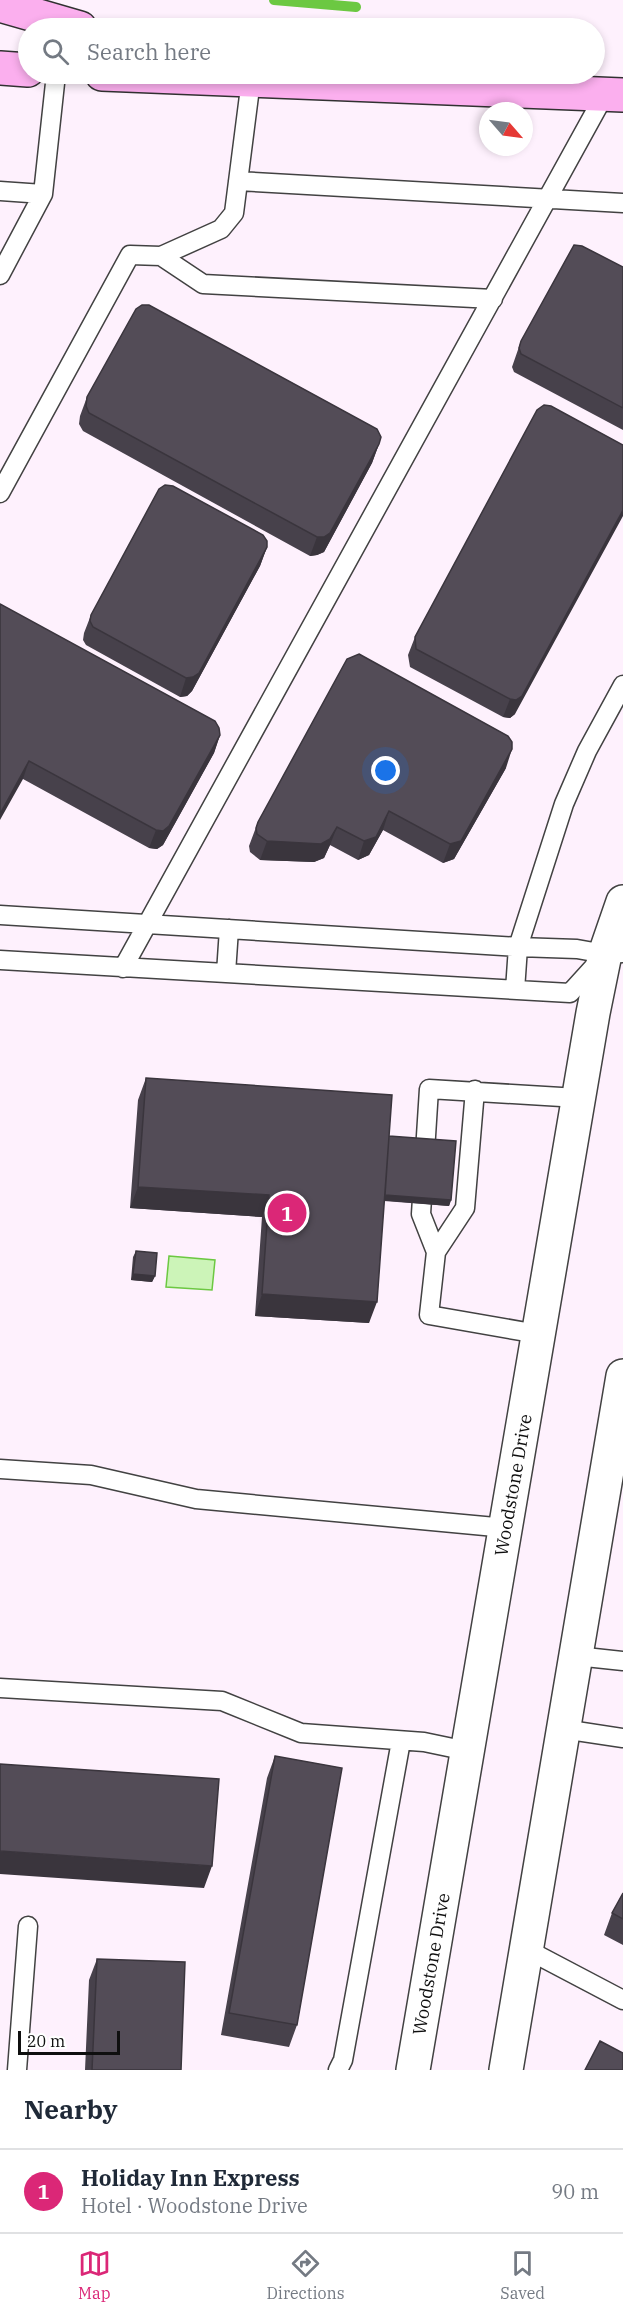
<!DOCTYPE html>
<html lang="en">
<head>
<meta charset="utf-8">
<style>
	:root { --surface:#fff; --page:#f6f6f7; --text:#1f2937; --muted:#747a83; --line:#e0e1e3; --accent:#db2777 }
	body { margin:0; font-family:"IBM Plex Serif",serif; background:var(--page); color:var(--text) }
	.compass { position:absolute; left:479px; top:102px; width:54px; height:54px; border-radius:50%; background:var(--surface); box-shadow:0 3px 9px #0003; rotate:118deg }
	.scale { position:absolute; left:18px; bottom:15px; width:102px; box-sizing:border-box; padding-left:6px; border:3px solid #0f0f0f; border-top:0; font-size:16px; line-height:21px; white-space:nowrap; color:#0f0f0f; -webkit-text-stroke:4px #fff; paint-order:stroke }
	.you { position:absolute; left:386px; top:771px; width:21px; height:21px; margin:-15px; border:4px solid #fff; border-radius:50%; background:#1a73e8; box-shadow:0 0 0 9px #1a73e833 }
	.badge { display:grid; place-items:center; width:39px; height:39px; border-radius:50%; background:var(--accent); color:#fff; font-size:20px; font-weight:700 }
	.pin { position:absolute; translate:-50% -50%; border:3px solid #fff; box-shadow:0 2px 6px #0006 }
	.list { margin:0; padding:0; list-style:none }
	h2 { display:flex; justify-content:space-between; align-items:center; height:78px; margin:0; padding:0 24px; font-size:26px }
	h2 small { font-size:20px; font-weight:400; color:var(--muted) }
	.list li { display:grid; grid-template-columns:39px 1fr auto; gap:18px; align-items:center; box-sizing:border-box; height:84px; padding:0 24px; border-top:2px solid var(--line) }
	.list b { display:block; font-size:22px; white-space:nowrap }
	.list p { margin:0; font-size:20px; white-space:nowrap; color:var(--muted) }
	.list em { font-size:20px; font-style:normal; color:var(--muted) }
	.icon { flex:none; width:33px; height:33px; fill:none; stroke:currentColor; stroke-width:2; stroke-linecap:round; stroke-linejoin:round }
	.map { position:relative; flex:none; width:623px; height:2070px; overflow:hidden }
	.search { position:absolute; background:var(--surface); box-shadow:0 3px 9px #0003; left:18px; right:18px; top:18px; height:66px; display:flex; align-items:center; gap:15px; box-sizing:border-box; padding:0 21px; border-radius:33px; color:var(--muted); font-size:22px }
	.sheet { height:162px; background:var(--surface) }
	nav { display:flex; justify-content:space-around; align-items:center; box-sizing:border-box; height:84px; border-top:2px solid var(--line); background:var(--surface); font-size:16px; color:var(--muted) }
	nav a { display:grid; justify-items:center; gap:3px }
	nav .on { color:var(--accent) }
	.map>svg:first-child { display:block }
	.water { fill:#ccf4b8; stroke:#6cc842; stroke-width:1.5 }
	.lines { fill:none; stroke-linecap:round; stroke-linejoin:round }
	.stream { stroke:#6cc842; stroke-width:10 }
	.service-casing { stroke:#424242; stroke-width:21 }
	.minor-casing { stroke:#424242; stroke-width:36 }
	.secondary-casing { stroke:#313131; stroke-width:36 }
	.service { stroke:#fff; stroke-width:18 }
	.minor { stroke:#fff; stroke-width:33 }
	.secondary { stroke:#fbafee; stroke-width:33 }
	.wall { fill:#47414b }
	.shaded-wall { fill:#3a353d }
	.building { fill:#534c57; stroke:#3a353d; stroke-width:1.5 }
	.labels { text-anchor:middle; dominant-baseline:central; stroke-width:6; stroke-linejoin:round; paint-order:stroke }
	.street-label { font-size:18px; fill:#0f0f0f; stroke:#fff }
</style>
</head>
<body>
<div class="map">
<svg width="623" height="2070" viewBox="0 0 623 2070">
	<rect width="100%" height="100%" fill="#fef1fd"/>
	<path class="water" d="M 169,1256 L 215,1260 L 212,1290 L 166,1287 Z"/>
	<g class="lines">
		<path class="stream" d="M 274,0 L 356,7"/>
		<g class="service-casing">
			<path id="service" d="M 238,181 L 623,203
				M 0,191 L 43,194
				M 161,256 L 203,284 L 493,299
				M 0,275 L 43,194 L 56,74
				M 0,493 L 130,255 L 161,256 L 221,229 L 234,213 L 251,80
				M 0,915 L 518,947 L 577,949 L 605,954 L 623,953
				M 0,960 L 570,993 L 600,960
				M 123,968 L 605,94
				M 226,973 L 229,929
				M 515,990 L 518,947 L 564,804 L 587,751 L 623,685
				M 475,1090 L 465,1208 L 436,1252 L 429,1315 L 538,1334
				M 436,1252 L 421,1214 L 429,1089 L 578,1098
				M 0,1469 L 91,1475 L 196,1499 L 506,1528
				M 576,1656 L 623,1661
				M 0,1688 L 222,1701 L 301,1733 L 424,1742 L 467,1751
				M 563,1729 L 623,1738
				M 526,1949 L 623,2000
				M 17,2070 L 28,1926
				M 338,2070 L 343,2060 L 401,1741"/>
		</g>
		<g class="minor-casing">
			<path id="minor" d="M 413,2070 L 593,1013 L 605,954 L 623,902
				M 506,2070 L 623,1376"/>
		</g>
		<g class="secondary-casing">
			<path id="secondary" d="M 0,5 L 80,28
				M 0,68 L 28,70
				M 102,74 L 623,95"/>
		</g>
		<use href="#service" class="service"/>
		<use href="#minor" class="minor"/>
		<use href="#secondary" class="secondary"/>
	</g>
	<path class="wall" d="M 623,267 L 623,430 L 514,372 L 512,367 L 521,341 Z
		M 87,397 L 379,444 L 372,463 L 324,552 L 317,555 L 310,556 L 83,431 L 79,424 L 80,416 Z
		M 544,405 L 515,714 L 510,718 L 503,717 L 410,667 L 408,655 L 415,637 Z
		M 267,547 L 260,566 L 192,691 L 187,696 L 180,697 L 86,645 L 83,640 L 84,633 L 91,615 Z
		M 0,604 L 220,735 L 214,753 L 163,845 L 157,849 L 149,848 L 23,779 Z
		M 506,768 L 454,859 L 443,863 L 383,830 L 369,855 L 358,860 L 330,845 L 324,858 L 314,862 L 260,860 L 250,852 L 249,846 L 258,822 Z
		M 146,1078 L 389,1136 L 451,1200 L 449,1206 L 384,1201 L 369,1323 L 255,1316 L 262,1217 L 130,1208 L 138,1100 Z
		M 136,1251 L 155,1276 L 152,1282 L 131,1280 L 133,1257 Z
		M 275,1756 L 297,2025 L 289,2047 L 221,2035 L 267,1778 Z
		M 623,1893 L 623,1945 L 604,1935 L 612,1913 Z
		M 97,1959 L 181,2070 L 85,2070 L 89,1980 Z"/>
	<path class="shaded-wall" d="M 379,444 L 372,463 L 324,552 L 317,555 L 310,556 L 317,537 Z
		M 623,510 L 623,516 L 515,714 L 510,718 L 503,717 L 510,699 Z
		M 267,547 L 260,566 L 192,691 L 187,696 L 180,697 L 186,678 Z
		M 220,735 L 214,753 L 163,845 L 157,849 L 149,848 L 156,830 Z
		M 512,749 L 506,768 L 454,859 L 443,863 L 450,844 Z
		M 29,761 L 23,779 L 0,820 L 0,814 Z
		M 389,811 L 383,830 L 369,855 L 358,860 L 364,841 Z
		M 337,827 L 330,845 L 324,858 L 314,862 L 260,860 L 267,841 Z
		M 138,1187 L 269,1195 L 262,1217 L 130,1208 Z
		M 380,1194 L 451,1200 L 449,1206 L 378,1200 Z
		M 133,1274 L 155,1276 L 152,1282 L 131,1280 Z
		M 262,1294 L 377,1302 L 369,1323 L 255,1316 Z
		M 0,1851 L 212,1866 L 204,1888 L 0,1874 Z"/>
	<path class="building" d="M 574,245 L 582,246 L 623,267 L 623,408 L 521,354 L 519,348 L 521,341 Z
		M 142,305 L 149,305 L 377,429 L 381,437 L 379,444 L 330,533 L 324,537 L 317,537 L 89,413 L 86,406 L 87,397 L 136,309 Z
		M 544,405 L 551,406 L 623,445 L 623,510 L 522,696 L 516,700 L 510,699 L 416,649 L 415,637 L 537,410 Z
		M 165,485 L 173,486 L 263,535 L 267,541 L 267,547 L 199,673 L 193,677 L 186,678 L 93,627 L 90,621 L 91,615 L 159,489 Z
		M 0,604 L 215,721 L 219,728 L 220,735 L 169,826 L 163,831 L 156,830 L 29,761 L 0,814 Z
		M 359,654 L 508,736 L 512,742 L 512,749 L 461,841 L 450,844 L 389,811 L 376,837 L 364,841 L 337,827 L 330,839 L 321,844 L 267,841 L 257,834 L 256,828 L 258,822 L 347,659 Z
		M 146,1078 L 392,1095 L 377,1302 L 262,1294 L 269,1195 L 138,1187 Z
		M 389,1136 L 456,1141 L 451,1200 L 385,1195 Z
		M 136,1251 L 157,1253 L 155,1276 L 133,1274 Z
		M 275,1756 L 342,1768 L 297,2025 L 229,2013 Z
		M 0,1764 L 219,1779 L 212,1866 L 0,1851 Z
		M 623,1893 L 623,1919 L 612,1913 Z
		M 97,1959 L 185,1962 L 181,2070 L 92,2070 Z
		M 600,2041 L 623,2053 L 623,2070 L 585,2070 Z"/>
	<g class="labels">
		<g class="street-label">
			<text transform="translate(513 1485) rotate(-80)">Woodstone Drive</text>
			<text transform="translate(431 1964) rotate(-80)">Woodstone Drive</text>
		</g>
	</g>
</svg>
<svg class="compass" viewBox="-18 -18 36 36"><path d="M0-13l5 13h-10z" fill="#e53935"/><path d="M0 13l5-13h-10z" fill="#747a83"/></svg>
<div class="scale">20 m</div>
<div class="you"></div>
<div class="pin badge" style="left:287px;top:1213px">1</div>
<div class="search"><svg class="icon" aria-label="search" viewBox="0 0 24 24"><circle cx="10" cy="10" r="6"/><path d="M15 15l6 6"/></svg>Search here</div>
</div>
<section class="sheet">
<h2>Nearby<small></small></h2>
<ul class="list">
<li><span class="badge">1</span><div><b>Holiday Inn Express</b><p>Hotel · Woodstone Drive</p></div><em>90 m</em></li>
</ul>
</section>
<nav>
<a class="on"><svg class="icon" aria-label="map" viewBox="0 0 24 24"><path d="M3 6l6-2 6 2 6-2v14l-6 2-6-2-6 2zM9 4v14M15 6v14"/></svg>Map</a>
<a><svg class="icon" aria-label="directions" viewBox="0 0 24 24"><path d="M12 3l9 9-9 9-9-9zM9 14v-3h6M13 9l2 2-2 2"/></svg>Directions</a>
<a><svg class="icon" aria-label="saved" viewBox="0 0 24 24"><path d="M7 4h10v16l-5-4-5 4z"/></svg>Saved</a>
</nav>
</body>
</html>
